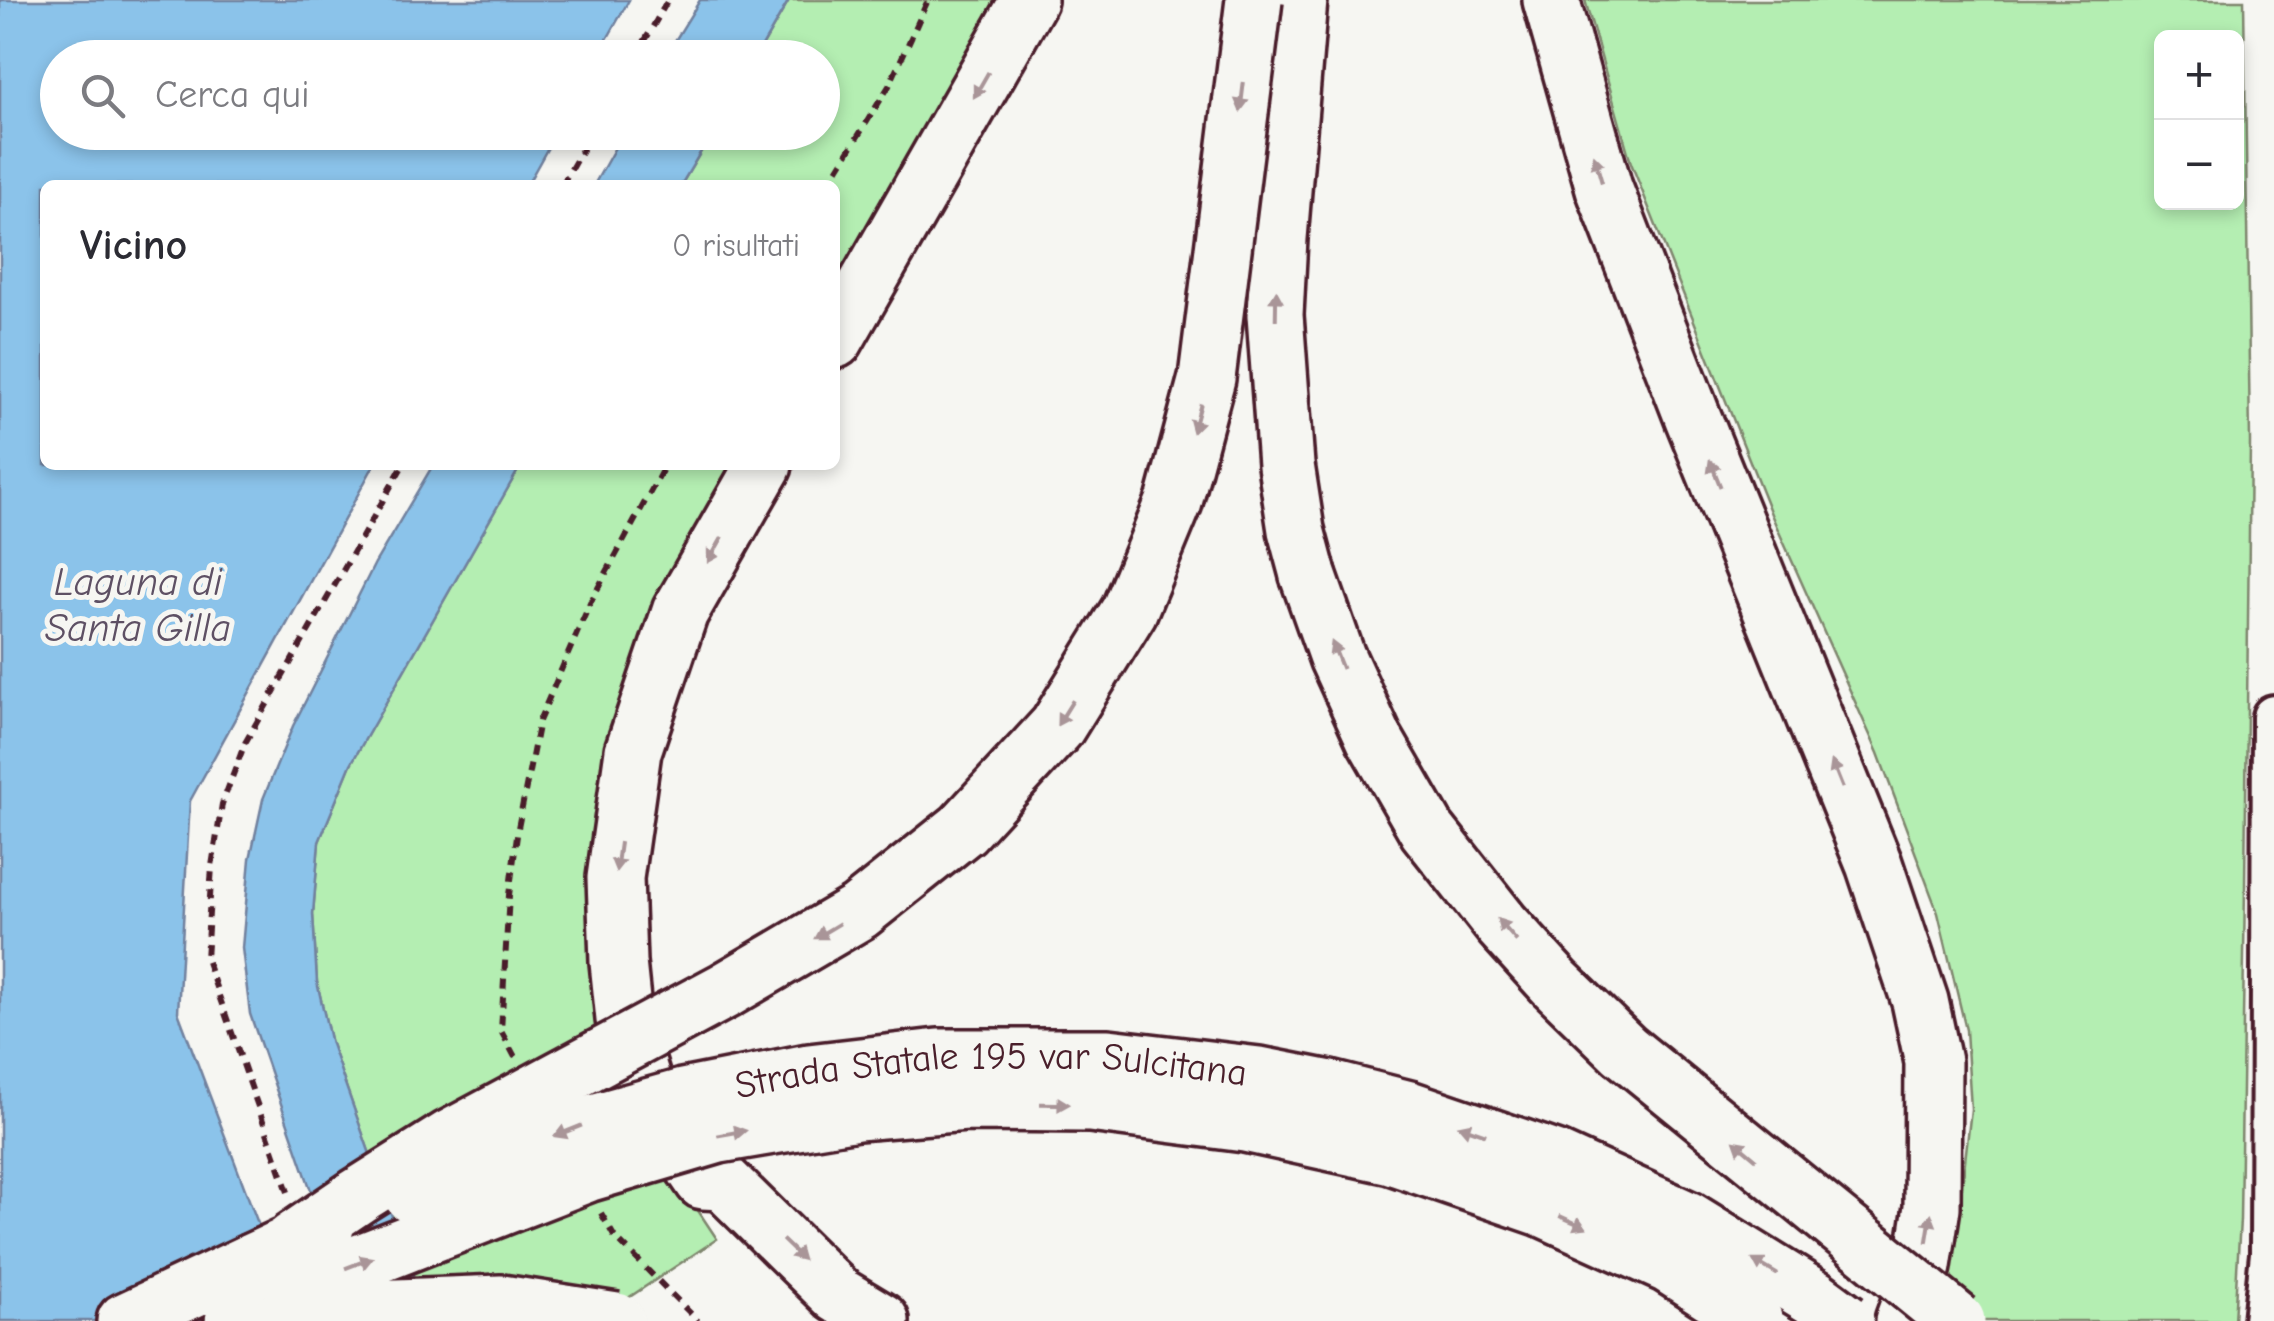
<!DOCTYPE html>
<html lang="it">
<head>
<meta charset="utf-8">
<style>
	:root { --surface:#fff; --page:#f2f2f3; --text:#2b2b33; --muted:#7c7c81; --line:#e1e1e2 }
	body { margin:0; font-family:"Comic Neue",sans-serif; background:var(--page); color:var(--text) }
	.controls { position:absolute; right:30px; top:30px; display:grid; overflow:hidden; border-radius:15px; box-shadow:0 5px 15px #0003 }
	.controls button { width:90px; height:90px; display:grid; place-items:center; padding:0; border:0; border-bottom:2px solid var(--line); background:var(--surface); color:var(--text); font:50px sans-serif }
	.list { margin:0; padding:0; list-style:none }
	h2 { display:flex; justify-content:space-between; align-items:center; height:130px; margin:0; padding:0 40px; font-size:42px }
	h2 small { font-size:32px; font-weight:400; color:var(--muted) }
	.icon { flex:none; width:55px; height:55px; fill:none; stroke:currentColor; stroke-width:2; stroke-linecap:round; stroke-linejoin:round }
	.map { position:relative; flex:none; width:2274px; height:1321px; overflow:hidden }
	.search { position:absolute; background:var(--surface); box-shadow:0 5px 15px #0003; left:40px; top:40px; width:800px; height:110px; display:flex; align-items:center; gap:25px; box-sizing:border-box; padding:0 35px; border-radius:55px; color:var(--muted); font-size:38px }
	.panel { position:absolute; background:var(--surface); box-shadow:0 5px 15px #0003; left:40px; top:180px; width:800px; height:290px; border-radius:15px }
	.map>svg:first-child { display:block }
	.green { fill:#b4eeb2; stroke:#7f866e; stroke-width:2.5; fill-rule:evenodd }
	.water { fill:#8bc3ea; stroke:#71819e; stroke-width:2.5 }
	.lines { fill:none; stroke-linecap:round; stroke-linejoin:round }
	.minor-casing { stroke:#4a1f2b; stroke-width:50 }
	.trunk-casing { stroke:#4a1f2b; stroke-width:62 }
	.path { stroke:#4a1f2b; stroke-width:6; stroke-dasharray:10 8; stroke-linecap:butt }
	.minor { stroke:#f6f6f2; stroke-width:42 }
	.trunk { stroke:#f6f6f2; stroke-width:55 }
	.trunk-bridge-casing { stroke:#4a1f2b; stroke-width:62; stroke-linecap:butt }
	.trunk-bridge { stroke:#f6f6f2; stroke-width:55 }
	.oneway { fill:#a99598 }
	.labels { text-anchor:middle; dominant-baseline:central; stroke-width:10; stroke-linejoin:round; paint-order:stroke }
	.street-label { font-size:38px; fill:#4a1f2b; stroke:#f6f6f2 }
	.water-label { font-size:40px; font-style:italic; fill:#5e5064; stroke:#f6f6f2 }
</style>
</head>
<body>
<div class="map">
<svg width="2274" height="1321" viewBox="0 0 2274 1321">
	<rect width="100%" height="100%" fill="#f6f6f2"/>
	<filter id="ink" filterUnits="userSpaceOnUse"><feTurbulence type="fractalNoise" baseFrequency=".01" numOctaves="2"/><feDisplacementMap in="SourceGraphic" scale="20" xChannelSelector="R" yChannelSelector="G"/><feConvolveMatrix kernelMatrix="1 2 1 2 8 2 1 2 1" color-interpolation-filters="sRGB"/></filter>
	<g filter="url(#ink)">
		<path class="green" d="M 789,0 L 1004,0 L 835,291 L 835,185 L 681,185 L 712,133 L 822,132 L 822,58 L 756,57 Z
			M 1585,0 L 2244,0 L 2250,442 L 2245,886 L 2240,1220 L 2234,1321 L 1925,1321 L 1947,1269 L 1957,1231 L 1971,1109 L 1966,1030 L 1938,913 L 1878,753 L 1771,514 L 1631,163 ZM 2162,38 L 2236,38 L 2236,202 L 2162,202 Z
			M 521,465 L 736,465 L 652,612 L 610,727 L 589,893 L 619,1092 L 717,1239 L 616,1306 L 429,1321 L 331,1044 L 317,982 L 313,914 L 319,842 L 351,764 Z"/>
		<path class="water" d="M 0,0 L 629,0 L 597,57 L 58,58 L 58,132 L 556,133 L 527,185 L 45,185 L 45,465 L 374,465 L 190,801 L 178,1012 L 259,1226 L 271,1282 L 290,1321 L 0,1321 Z
			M 700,0 L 789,0 L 756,57 L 665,57 Z
			M 623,133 L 623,132 L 712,133 L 681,185 L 594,185 Z
			M 433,465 L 521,465 L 351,764 L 319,842 L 313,914 L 317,982 L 331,1044 L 429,1321 L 356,1321 L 250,1014 L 242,948 L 250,859 L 263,799 L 293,726 L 375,563 Z"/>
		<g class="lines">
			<g class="minor-casing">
				<path id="minor" d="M 2274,717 L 2272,1254 L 2274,1274
					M 2265,1321 L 2272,1254"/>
			</g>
			<g class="trunk-casing">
				<path id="trunk" d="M 1299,0 L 1279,238 L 1275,315 L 1286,465 L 1296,530 L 1308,575
					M 1551,0 L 1604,188 L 1693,418 L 1874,864 L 1920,1001 L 1933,1062 L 1932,1207 L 1923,1266 L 1903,1321
					M 835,340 L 1029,0
					M 764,465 L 680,612 L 633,751 L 615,878 L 618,962 L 624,1019 L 649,1102 L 703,1181 L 723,1182 L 838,1295 L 881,1321
					M 125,1321 L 251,1262
					M 233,1321 L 271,1304"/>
			</g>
			<path class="path" d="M 635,58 L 668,0
				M 562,185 L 592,132
				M 828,185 L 889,86 L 928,0
				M 515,1057 L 501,1031 L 509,895 L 518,828 L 539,721 L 591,601 L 665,465
				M 288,1192 L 206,959 L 212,866 L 222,804 L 245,743 L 403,465
				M 601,1213 L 614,1236 L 698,1321"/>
			<use href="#minor" class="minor"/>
			<use href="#trunk" class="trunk"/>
			<g class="trunk-bridge-casing">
				<g id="trunk-bridge">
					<path d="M 1308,575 L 1337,657 L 1374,738 L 1427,830 L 1502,925 L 1555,983 L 1624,1050 L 1957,1321"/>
					<path id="s1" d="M 411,1194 L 583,1125 L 683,1097 L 809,1072 L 938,1057 L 1108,1057 L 1259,1075 L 1330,1089 L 1409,1109 L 1555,1159 L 1687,1219 L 1815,1298 L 1846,1321"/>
					<path d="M 292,1241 L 358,1196 L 450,1138 L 726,990 L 859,912 L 963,829 L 1057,727 L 1129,611 L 1174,502 L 1207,378 L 1254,0"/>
					<path d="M 251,1262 L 326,1227"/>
					<path d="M 271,1304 L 343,1269 L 587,1174 L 719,1135 L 857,1112 L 966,1103 L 1090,1104 L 1245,1124 L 1391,1156 L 1542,1208 L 1668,1265 L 1755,1321"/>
					<path d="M 278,1320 L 320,1310 L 501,1303 L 616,1321"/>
				</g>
			</g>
			<use href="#trunk-bridge" class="trunk-bridge"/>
		</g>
		<defs><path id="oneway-solid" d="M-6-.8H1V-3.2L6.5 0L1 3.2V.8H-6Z" transform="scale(2.5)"/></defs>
		<g class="oneway">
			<use href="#oneway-solid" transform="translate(981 85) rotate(120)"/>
			<use href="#oneway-solid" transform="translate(1242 97) rotate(97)"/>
			<use href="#oneway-solid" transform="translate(1598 169) rotate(-106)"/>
			<use href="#oneway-solid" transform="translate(1276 305) rotate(-89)"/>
			<use href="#oneway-solid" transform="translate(1197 418) rotate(105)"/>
			<use href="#oneway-solid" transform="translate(1715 473) rotate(-112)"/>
			<use href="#oneway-solid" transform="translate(715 550) rotate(120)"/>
			<use href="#oneway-solid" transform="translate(1337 655) rotate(-112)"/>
			<use href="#oneway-solid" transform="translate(1065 713) rotate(122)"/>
			<use href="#oneway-solid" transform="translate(1837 774) rotate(-112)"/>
			<use href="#oneway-solid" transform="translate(618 857) rotate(98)"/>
			<use href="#oneway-solid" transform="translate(1507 930) rotate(-131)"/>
			<use href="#oneway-solid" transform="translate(827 931) rotate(149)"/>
			<use href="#oneway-solid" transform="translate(1055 1104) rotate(1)"/>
			<use href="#oneway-solid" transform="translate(1472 1130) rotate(-161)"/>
			<use href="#oneway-solid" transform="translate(568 1131) rotate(158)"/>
			<use href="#oneway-solid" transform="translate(732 1133) rotate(-10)"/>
			<use href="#oneway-solid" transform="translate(1745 1150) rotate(-140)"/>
			<use href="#oneway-solid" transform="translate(1573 1222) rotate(24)"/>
			<use href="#oneway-solid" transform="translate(1929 1228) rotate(-81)"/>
			<use href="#oneway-solid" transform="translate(793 1250) rotate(44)"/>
			<use href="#oneway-solid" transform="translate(359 1263) rotate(-21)"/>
			<use href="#oneway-solid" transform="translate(1765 1267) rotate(-149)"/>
		</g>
	</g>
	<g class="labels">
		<g class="street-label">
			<text stroke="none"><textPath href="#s1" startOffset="600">Strada Statale 195 var Sulcitana</textPath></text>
		</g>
		<g class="water-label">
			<text x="138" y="582">Laguna di<tspan x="138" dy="46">Santa Gilla</tspan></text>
		</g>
	</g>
</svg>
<div class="controls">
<button>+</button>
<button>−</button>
</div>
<div class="search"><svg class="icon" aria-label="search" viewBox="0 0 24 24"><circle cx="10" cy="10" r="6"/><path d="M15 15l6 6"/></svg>Cerca qui</div>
<section class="panel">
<h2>Vicino<small>0 risultati</small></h2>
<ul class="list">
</ul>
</section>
</div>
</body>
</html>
